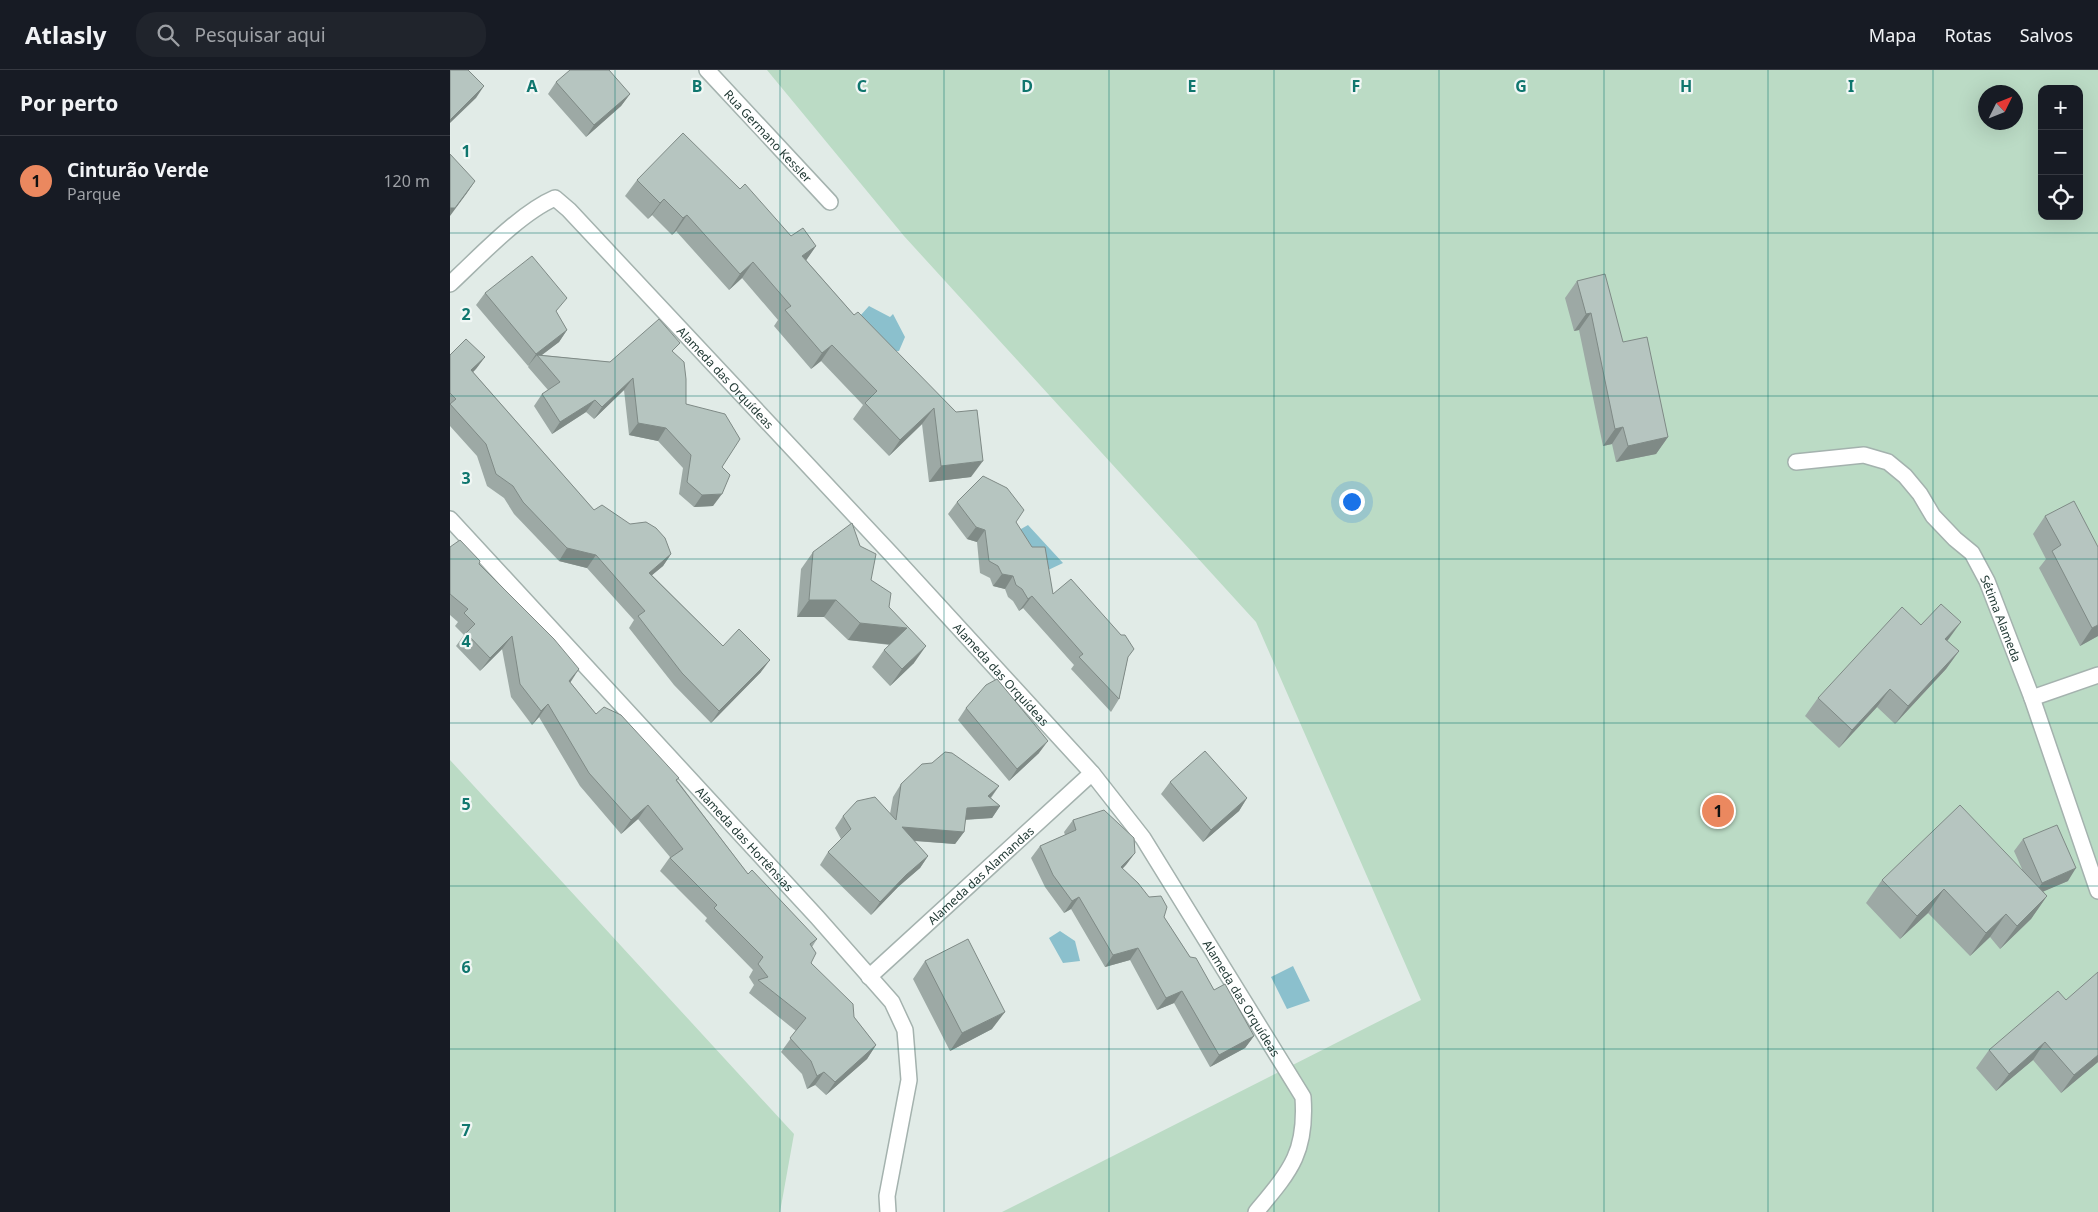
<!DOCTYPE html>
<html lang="pt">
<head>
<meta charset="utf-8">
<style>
	:root { --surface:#171b24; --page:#20242c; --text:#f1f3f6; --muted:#9ea1a6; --line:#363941; --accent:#eb885f }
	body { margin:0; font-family:"Noto Sans",sans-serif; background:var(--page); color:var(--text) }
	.controls { position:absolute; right:15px; top:15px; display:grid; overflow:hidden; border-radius:10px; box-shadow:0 5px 20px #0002 }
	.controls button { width:45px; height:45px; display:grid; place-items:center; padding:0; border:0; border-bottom:1px solid var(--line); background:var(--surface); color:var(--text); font:25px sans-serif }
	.compass { position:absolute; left:1528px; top:15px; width:45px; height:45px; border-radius:50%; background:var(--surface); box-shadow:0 5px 20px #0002; rotate:47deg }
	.you { position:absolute; left:901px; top:431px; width:18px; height:18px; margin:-12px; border:4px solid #fff; border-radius:50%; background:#1a73e8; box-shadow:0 0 0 8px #1a73e833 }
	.badge { display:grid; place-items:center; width:32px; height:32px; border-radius:50%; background:var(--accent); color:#111; font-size:16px; font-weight:700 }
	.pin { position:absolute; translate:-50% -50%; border:2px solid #fff; box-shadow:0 1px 5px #0006 }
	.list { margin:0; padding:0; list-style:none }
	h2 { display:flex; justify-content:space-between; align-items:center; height:65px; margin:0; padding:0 20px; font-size:21px }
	h2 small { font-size:16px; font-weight:400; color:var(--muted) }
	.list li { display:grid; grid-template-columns:32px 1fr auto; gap:15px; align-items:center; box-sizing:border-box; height:90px; padding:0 20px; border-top:1px solid var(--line) }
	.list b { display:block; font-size:19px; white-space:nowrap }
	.list p { margin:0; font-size:16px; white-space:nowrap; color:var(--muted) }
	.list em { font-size:16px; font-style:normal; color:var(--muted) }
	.icon { flex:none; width:28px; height:28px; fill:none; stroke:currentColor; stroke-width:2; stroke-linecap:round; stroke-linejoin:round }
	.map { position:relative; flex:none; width:1648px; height:1142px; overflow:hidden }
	header { display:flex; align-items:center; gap:30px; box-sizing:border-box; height:70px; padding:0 25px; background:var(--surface); border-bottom:1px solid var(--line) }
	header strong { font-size:24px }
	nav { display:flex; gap:28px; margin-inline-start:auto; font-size:18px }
	.search { width:350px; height:45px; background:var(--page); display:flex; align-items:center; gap:12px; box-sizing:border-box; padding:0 18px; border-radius:20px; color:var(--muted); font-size:19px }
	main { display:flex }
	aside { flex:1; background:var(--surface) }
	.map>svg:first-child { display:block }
	.green { fill:#bbdbc5; fill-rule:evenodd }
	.water { fill:#8bc0cd }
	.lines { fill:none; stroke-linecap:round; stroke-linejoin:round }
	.minor-casing { stroke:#a4b2ae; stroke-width:18 }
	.minor { stroke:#fff; stroke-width:15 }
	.wall { fill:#9da9a5 }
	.shaded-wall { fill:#7f8a86 }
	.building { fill:#b6c5c0; stroke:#7f8a86 }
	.grid { fill:none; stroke:#0f766e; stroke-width:1; stroke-opacity:0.55 }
	.labels { text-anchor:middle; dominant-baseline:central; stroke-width:4.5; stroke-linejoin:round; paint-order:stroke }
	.street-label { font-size:12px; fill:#223a35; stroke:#f1f7f5 }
	.grid-label { font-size:16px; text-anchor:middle; font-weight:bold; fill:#0f766e; stroke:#f1f7f5; stroke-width:4.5; stroke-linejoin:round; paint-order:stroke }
</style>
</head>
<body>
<header>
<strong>Atlasly</strong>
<div class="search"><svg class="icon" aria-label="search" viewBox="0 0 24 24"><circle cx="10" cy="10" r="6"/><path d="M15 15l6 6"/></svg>Pesquisar aqui</div>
<nav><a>Mapa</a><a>Rotas</a><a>Salvos</a></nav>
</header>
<main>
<aside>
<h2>Por perto<small></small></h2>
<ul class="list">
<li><span class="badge">1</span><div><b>Cinturão Verde</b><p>Parque</p></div><em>120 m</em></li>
</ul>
</aside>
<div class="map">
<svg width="1648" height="1142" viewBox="0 0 1648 1142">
	<rect width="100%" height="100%" fill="#e1ebe7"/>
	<path class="green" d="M 317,0 L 1648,0 L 1648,1142 L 552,1142 L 971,930 L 806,552 L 454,166 ZM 1592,19 L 1629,19 L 1629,146 L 1592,146 ZM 1536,22 L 1566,22 L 1566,52 L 1536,52 Z
		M 0,690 L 344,1064 L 330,1142 L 0,1142 Z"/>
	<path class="water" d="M 419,236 L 440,247 L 443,244 L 455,267 L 449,281 L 433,282 L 410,246 Z
		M 578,455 L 613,493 L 594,502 L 568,470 L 571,459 Z
		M 610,861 L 625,871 L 630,891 L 613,893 L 599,868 Z
		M 843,896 L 860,931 L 837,939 L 821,907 Z"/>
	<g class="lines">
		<g class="minor-casing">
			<g id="minor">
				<path id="s1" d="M 257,0 L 380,132"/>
				<path id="s2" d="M 0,214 C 29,187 70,143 105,128 L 119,140 L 442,485 L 642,703 L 693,768 L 853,1027 C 857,1083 840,1101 806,1142"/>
				<path id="s3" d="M 1346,392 L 1414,385 L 1438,392 L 1455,406 L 1470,424 L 1483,446 L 1505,469 L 1522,483 L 1537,511 L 1582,628 L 1648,821"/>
				<path id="s4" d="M 0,449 L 367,847 L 442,932 L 455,960 L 459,1010 L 437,1126 L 438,1142"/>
				<path d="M 1582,628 L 1648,605"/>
				<path id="s5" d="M 419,907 L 642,703"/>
			</g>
		</g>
		<use href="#minor" class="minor"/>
	</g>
	<path class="wall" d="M 106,12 L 180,24 L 171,36 L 136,67 L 98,24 Z
		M 187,110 L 290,119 L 341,166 L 366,176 L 356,190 L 404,245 L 506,342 L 521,407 L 479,412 L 472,354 L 439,386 L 403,349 L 413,335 L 371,291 L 361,299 L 324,256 L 328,250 L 292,208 L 279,220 L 226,161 L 222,165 L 202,145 L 198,149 L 175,126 Z
		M 1127,211 L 1173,272 L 1218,367 L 1206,384 L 1166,392 L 1162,374 L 1153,376 L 1129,260 L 1124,261 L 1115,228 Z
		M 35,223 L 106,242 L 117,260 L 109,272 L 92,285 L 160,292 L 223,282 L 236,334 L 272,397 L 263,436 L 244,437 L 229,424 L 233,398 L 208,371 L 179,365 L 174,320 L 144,349 L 136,342 L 102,364 L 84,336 L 92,324 L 98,320 L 78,297 L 79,295 L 78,296 L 26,235 Z
		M 0,285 L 35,287 L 23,302 L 144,440 L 221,484 L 213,496 L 202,505 L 273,576 L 311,602 L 261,653 L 224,615 L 179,558 L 184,550 L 137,498 L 109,491 L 64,444 L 54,428 L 37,416 L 27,386 L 0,356 Z
		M 507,432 L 566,452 L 603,524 L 678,587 L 669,629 L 661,642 L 621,599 L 624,595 L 573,538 L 569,541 L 563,531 L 558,527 L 555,519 L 543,516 L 540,508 L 530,503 L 527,472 L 517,469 L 498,444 Z
		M 1595,446 L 1648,477 L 1648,566 L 1630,576 L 1589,498 L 1596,489 L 1583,464 Z
		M 0,477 L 29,494 L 120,612 L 146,644 L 229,708 L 227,710 L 298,804 L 367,869 L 362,877 L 361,893 L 404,947 L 426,975 L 417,989 L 376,1025 L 365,1015 L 357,1019 L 352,1004 L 331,982 L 346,961 L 299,923 L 304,915 L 299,907 L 303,900 L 255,851 L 257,848 L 210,801 L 220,787 L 188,749 L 171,764 L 130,716 L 89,647 L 82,655 L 61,627 L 52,579 L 30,601 L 6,576 L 14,565 L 5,556 L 8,552 L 0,545 Z
		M 363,482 L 421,510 L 439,537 L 464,593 L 440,616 L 422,597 L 434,580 L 440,575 L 398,570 L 374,547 L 347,547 L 351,499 Z
		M 1471,555 L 1497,571 L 1509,581 L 1496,599 L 1445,654 L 1427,637 L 1389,678 L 1355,646 L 1368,628 Z
		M 516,638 L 589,683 L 559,711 L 508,650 Z
		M 720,712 L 797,728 L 789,741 L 753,772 L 711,724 Z
		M 451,714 L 549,716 L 541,728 L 550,736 L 542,748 L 515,750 L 514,762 L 505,774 L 464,771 L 478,786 L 470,798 L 448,817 L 421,845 L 370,795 L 378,782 L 391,769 L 385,758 L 393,746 L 440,744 L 443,727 Z
		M 623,750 L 685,783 L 672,799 L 714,847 L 740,887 L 764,920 L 804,966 L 795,978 L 760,997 L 724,933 L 707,940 L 680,890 L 655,897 L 621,839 L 614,843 L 595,817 L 581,788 L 590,776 L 615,765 L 614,762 Z
		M 1573,769 L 1618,811 L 1593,821 L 1597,826 L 1581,849 L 1550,879 L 1540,867 L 1520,886 L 1478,843 L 1450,869 L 1416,833 L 1432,810 L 1572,799 L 1564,781 Z
		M 475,891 L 542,959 L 500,981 L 463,909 Z
		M 1616,930 L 1648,992 L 1611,1023 L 1583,990 L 1546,1021 L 1526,998 L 1539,980 Z"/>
	<path class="shaded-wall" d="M 34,16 L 26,28 L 0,53 L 0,50 Z
		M 180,24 L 171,36 L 136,67 L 144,55 Z
		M 25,111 L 17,123 L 0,146 L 0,138 Z
		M 214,129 L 202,145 L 198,149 L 210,133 Z
		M 237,145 L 226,161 L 222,165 L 233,148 Z
		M 366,176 L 355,192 L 352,186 Z
		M 303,192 L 292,208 L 279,220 L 290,204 Z
		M 1141,243 L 1129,260 L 1124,261 L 1136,244 Z
		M 117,260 L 109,272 L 89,287 L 87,285 L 78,296 L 86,284 Z
		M 382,275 L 371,291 L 361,299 L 372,283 Z
		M 35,287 L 26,299 L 13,312 L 21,300 Z
		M 183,308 L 174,320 L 144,349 L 152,337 Z
		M 145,330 L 136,342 L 102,364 L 110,352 Z
		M 484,338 L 472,354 L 439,386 L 450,370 Z
		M 188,353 L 216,358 L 208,371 L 179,365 Z
		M 1173,357 L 1162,374 L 1153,376 L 1165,359 Z
		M 1218,367 L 1206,384 L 1166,392 L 1178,376 Z
		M 533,391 L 521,407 L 479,412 L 491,396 Z
		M 272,424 L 263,436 L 244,437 L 252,425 Z
		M 526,457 L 535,460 L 527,472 L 517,469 Z
		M 117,478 L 146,485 L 137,498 L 109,491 Z
		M 221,484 L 213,496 L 190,515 L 199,503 Z
		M 552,504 L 563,506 L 555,519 L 543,516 Z
		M 582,526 L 573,538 L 569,541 L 578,529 Z
		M 359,530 L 386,530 L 374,547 L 347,547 Z
		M 1511,552 L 1498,570 L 1483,587 L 1495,569 Z
		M 410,553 L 457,558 L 445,575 L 398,570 Z
		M 1648,555 L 1648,566 L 1630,576 L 1642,558 Z
		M 62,566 L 52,579 L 30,601 L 40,588 Z
		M 476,576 L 464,593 L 440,616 L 452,599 Z
		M 1509,581 L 1496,599 L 1445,654 L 1458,636 Z
		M 320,590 L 311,602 L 261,653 L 269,641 Z
		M 129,599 L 120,613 L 119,611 Z
		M 1440,619 L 1427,637 L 1389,678 L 1402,660 Z
		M 98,634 L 89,647 L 82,655 L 91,641 Z
		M 598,671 L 589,683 L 559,711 L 567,699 Z
		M 549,716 L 540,728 L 550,736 L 542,748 L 508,750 L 517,738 L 538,726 Z
		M 797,728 L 789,741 L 753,772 L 761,760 Z
		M 198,735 L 188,749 L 171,764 L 181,750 Z
		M 452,757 L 514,762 L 505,774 L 443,769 Z
		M 685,783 L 676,795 L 662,809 L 671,797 Z
		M 478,786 L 470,798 L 448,817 L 421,845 L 430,832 L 456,805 Z
		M 1626,798 L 1618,811 L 1583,826 L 1592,813 Z
		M 1494,819 L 1478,843 L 1450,869 L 1467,846 Z
		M 1597,826 L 1581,849 L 1550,879 L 1567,856 Z
		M 629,827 L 621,839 L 614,843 L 622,831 Z
		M 1556,844 L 1540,867 L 1520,886 L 1536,863 Z
		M 688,878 L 680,890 L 655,897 L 663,885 Z
		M 732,921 L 724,933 L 707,940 L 716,928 Z
		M 555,942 L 542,959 L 500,981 L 512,963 Z
		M 804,966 L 795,978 L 760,997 L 769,985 Z
		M 1595,972 L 1583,990 L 1546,1021 L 1559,1004 Z
		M 426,975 L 417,989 L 376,1025 L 385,1012 Z
		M 1648,985 L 1648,992 L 1611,1023 L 1624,1005 Z
		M 374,1002 L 365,1015 L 357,1019 L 367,1006 Z"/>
	<path class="building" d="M 0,0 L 18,0 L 34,16 L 0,50 Z
		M 120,0 L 159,0 L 180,24 L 144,55 L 106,12 Z
		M 233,63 L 290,119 L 295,114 L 341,166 L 353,158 L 366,176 L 352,186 L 404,245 L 408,242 L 506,342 L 527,340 L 533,391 L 491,396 L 484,338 L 450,370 L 415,333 L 427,321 L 382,275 L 372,283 L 335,240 L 341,236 L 303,192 L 290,204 L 237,145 L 233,148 L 214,129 L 210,133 L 187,110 Z
		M 0,84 L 25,111 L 5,138 L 0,138 Z
		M 82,186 L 117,228 L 106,241 L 117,260 L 86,284 L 35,223 Z
		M 1155,204 L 1173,272 L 1197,267 L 1218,367 L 1178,376 L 1173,357 L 1165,359 L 1141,243 L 1136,244 L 1127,211 Z
		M 209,249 L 230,273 L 222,281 L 234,292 L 236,309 L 236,334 L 275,344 L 290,369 L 272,397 L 280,405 L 272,424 L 252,425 L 237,412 L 241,385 L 216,358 L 188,353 L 183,308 L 152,337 L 145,330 L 110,352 L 92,324 L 110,312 L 87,285 L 160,292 Z
		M 16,269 L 35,287 L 21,300 L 144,440 L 152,435 L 180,454 L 196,452 L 206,458 L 215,468 L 221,484 L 199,503 L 273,576 L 289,559 L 320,590 L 269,641 L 232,603 L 188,546 L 195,541 L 146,485 L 117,478 L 73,432 L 63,416 L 46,404 L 36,374 L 0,334 L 6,329 L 0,323 L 0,285 Z
		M 533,406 L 557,418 L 574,440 L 566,452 L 582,477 L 595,477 L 603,524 L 621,509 L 671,565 L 675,565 L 684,579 L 678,587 L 669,629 L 629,587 L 633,584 L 582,526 L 578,529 L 572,519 L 566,515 L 563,506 L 552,504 L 548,496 L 539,491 L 535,460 L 526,457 L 507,432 Z
		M 1624,431 L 1648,477 L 1648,555 L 1642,558 L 1602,481 L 1611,475 L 1595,446 Z
		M 402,453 L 410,476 L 426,484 L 421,510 L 441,523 L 439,537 L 476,576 L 452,599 L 434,580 L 457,558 L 410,553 L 386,530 L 359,530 L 363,482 Z
		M 10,470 L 30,491 L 29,494 L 104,569 L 129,599 L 119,611 L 146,644 L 154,637 L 171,645 L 229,708 L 226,710 L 298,804 L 302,800 L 367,869 L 360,874 L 366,883 L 361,893 L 403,934 L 404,947 L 426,975 L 385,1012 L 374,1002 L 367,1006 L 361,991 L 340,968 L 356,948 L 308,910 L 318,907 L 308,894 L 313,887 L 264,838 L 267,835 L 220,788 L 233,779 L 198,735 L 181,750 L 139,703 L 98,634 L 91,641 L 70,614 L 62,566 L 40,588 L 16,563 L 25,554 L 14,543 L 18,539 L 0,524 L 0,477 Z
		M 1491,534 L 1511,552 L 1495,569 L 1509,581 L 1458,636 L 1440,619 L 1402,660 L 1368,628 L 1452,537 L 1471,555 Z
		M 547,609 L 598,671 L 567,699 L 516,638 L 536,615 Z
		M 755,681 L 797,728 L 761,760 L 720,712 Z
		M 495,682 L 502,683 L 549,716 L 538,726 L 550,736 L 517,738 L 514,762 L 452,757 L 478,786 L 456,805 L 430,832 L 378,782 L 401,759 L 393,746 L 407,731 L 425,727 L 446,750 L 451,714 L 472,694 L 482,693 Z
		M 1510,735 L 1597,826 L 1567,856 L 1556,844 L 1536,863 L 1494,819 L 1467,846 L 1432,810 Z
		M 654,740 L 684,768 L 685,783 L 671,797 L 688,813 L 699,827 L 711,826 L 717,837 L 714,847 L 740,887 L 746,888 L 764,920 L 775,914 L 804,966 L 769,985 L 732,921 L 716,928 L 688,878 L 663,885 L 629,827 L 622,831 L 603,805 L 590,776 L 626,760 L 623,750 Z
		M 1607,755 L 1626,798 L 1592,813 L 1573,769 Z
		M 518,869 L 555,942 L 512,963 L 475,891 Z
		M 1648,902 L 1648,985 L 1624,1005 L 1595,972 L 1559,1004 L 1539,980 L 1608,921 L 1616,930 Z"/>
	<path class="grid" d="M 165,0 L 165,1142M 330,0 L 330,1142M 494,0 L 494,1142M 659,0 L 659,1142M 824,0 L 824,1142M 989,0 L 989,1142M 1154,0 L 1154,1142M 1318,0 L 1318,1142M 1483,0 L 1483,1142M 0,163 L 1648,163M 0,326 L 1648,326M 0,489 L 1648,489M 0,653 L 1648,653M 0,816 L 1648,816M 0,979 L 1648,979"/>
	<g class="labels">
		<g class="street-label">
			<text stroke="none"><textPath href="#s1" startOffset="90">Rua Germano Kessler</textPath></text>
			<text stroke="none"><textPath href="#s2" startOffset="384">Alameda das Orquídeas</textPath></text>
			<text stroke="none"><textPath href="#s3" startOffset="290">Sétima Alameda</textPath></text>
			<text stroke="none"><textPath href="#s2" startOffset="789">Alameda das Orquídeas</textPath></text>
			<text stroke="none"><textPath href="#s4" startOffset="435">Alameda das Hortênsias</textPath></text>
			<text stroke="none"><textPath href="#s5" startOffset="151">Alameda das Alamandas</textPath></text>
			<text stroke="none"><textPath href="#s2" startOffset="1194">Alameda das Orquídeas</textPath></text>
		</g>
	</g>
	<g class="grid-label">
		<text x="82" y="22">A</text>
		<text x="247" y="22">B</text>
		<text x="412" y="22">C</text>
		<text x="577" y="22">D</text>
		<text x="742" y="22">E</text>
		<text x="906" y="22">F</text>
		<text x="1071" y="22">G</text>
		<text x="1236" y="22">H</text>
		<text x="1401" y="22">I</text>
		<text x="16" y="87">1</text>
		<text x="16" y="250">2</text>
		<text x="16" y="414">3</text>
		<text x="16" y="577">4</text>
		<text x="16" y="740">5</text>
		<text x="16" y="903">6</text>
		<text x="16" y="1066">7</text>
	</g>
</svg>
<div class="controls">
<button>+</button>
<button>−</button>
<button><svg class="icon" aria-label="locate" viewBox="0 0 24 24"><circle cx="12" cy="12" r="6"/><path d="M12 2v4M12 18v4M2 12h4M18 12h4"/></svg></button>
</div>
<svg class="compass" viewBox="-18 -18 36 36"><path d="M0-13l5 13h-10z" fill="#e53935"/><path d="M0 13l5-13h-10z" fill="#9ea1a6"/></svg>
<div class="you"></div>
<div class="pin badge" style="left:1268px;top:741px">1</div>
</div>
</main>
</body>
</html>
